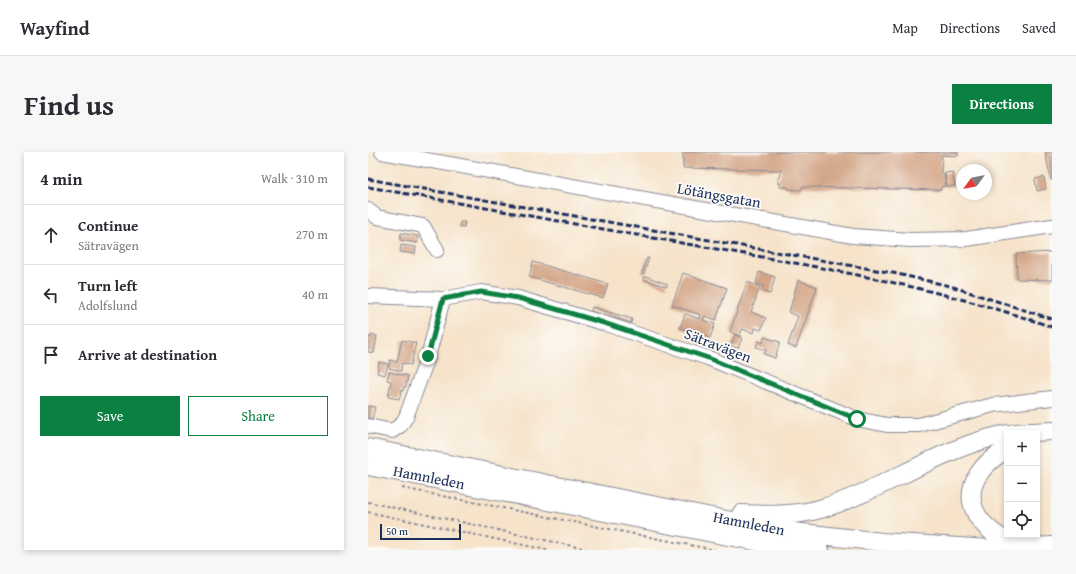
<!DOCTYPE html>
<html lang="en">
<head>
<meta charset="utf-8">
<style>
	:root { --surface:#fff; --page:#f7f7f7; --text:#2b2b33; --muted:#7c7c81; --line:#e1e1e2; --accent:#0b8043 }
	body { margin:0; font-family:"Gentium Book Plus",serif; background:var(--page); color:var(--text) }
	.controls { position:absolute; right:12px; bottom:12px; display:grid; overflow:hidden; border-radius:0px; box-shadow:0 2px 6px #0003 }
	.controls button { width:36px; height:36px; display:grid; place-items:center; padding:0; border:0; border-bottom:1px solid var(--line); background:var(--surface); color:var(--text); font:20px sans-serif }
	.compass { position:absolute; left:588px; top:12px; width:36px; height:36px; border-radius:50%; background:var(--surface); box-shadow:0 2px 6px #0003; rotate:237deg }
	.scale { position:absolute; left:12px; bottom:10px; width:81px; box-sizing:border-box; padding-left:4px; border:2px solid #1b2f5e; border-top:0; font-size:11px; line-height:14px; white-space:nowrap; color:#1b2f5e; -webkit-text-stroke:3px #fdfcf7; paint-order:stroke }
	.stop { position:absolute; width:12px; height:12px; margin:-9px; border:3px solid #0b8043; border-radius:50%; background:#fff }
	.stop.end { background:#0b8043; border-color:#fff; box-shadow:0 1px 4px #0008 }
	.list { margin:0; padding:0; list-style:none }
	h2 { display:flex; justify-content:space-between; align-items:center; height:52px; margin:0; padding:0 16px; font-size:17px }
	h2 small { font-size:13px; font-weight:400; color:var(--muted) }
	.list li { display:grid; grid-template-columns:26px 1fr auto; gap:12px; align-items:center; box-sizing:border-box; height:60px; padding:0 16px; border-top:1px solid var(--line) }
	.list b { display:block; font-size:15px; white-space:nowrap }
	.list p { margin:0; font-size:13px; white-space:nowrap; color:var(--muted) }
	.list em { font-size:13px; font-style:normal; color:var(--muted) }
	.actions { display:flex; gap:8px; padding:12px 16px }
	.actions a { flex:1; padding:9px 0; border:1px solid var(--accent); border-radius:0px; text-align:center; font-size:14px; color:var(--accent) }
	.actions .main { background:var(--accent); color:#fff }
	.icon { flex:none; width:22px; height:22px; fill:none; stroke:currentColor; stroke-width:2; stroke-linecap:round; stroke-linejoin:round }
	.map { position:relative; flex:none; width:684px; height:398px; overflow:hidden; border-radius:0px }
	header { display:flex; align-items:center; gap:24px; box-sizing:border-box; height:56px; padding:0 20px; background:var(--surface); border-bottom:1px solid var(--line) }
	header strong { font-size:19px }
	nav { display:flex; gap:22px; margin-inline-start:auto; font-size:14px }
	.intro { display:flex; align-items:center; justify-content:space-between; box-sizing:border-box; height:96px; padding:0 24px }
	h1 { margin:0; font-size:28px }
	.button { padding:10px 18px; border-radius:0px; background:var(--accent); color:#fff; font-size:14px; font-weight:700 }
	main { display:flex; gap:24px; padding:0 24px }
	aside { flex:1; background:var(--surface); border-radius:0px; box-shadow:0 2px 6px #0003 }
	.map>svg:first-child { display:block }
	.building { fill:#d3a587 }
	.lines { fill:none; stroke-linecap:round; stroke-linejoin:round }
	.minor-casing { stroke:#888994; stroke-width:16 }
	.major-casing { stroke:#888994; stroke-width:20 }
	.path { stroke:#888994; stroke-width:2; stroke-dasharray:3 3; stroke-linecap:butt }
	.minor { stroke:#fff; stroke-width:14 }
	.major { stroke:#fff; stroke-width:18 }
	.rail { stroke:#1b2f5e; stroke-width:3; stroke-dasharray:6 3; stroke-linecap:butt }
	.route { stroke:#0b8043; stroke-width:5 }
	.labels { text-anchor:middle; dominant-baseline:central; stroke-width:3.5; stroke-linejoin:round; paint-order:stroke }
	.street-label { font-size:15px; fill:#1b2f5e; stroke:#fdfcf7 }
</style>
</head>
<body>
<header>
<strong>Wayfind</strong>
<nav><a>Map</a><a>Directions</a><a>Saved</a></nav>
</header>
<div class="intro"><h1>Find us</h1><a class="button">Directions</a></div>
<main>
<aside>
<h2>4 min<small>Walk · 310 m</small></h2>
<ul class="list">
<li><svg class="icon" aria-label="ahead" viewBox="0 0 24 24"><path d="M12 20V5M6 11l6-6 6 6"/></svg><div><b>Continue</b><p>Sätravägen</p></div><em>270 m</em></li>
<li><svg class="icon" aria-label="left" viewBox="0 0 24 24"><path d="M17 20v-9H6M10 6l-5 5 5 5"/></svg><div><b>Turn left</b><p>Adolfslund</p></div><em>40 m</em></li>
<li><svg class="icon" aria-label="arrive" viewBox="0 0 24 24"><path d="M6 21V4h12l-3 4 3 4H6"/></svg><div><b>Arrive at destination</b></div></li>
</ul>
<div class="actions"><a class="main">Save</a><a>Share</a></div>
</aside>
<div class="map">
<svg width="684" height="398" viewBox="0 0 684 398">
	<rect width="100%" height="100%" fill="#fdfcf7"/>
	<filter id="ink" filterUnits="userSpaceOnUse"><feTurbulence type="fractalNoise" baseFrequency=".025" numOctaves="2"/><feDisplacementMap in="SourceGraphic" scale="8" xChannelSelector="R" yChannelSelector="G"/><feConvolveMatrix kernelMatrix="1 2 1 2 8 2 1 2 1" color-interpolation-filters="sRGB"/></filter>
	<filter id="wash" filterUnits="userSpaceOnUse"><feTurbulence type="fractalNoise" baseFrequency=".012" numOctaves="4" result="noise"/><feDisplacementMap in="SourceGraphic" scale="16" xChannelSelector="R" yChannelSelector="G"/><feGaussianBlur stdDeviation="0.9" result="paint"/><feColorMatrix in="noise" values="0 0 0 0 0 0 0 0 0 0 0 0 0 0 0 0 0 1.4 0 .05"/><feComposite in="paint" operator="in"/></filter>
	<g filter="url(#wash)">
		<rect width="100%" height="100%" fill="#f6e3ca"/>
		<g id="blocks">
			<path class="building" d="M 315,0 L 590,0 L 590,4 L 574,3 L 573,21 L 576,21 L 578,34 L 573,35 L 573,38 L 434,35 L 433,38 L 420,37 L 420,35 L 412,35 L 412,31 L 410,31 L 410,26 L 412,26 L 413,18 L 315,16 Z
				M 677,0 L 684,0 L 684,28 L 683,28 Z
				M 584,20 L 587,34 L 579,35 L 577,21 Z
				M 676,25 L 678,37 L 669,39 L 667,27 Z
				M 92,70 L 97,70 L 96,75 L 92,75 Z
				M 33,81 L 50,84 L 49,91 L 32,88 Z
				M 33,93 L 48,95 L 47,102 L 32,100 Z
				M 684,100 L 684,128 L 649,127 L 648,102 Z
				M 279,106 L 281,106 L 276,122 L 274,121 Z
				M 165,110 L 240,132 L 235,146 L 161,125 Z
				M 391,120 L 407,125 L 402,142 L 393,139 L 395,134 L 388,132 Z
				M 315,121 L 359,136 L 348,168 L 337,164 L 335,168 L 347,172 L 342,186 L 312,176 L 317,162 L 332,167 L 333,163 L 304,153 Z
				M 277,124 L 299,132 L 299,135 L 276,127 Z
				M 430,128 L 449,135 L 428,196 L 420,193 L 430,164 L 421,161 Z
				M 379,130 L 392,135 L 383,160 L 398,166 L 393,178 L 387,176 L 386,181 L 374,177 L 372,184 L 362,180 Z
				M 224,155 L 264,167 L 263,171 L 223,159 Z
				M 3,183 L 9,184 L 6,201 L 0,200 L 0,185 L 3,186 Z
				M 367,183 L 374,186 L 370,196 L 363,194 Z
				M 396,185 L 412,190 L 407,206 L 396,202 L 398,198 L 388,195 L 390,189 L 395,191 Z
				M 34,188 L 48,191 L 43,213 L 34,211 L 33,219 L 21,216 L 22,208 L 29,210 Z
				M 11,210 L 20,212 L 17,223 L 9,221 Z
				M 21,220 L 40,224 L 38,235 L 36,235 L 35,239 L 34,238 L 31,247 L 20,245 L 23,229 L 19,228 Z
				M 0,254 L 7,255 L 4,267 L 0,266 Z"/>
		</g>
	</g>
	<g filter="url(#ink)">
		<use href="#blocks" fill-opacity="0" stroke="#888994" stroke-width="1"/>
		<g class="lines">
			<g class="minor-casing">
				<path id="minor" d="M 14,0 L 485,84 L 543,88 L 598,87 L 684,74
					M 0,58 L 9,65 L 55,74 L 69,98
					M 0,144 L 75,147 L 113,140 L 150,146 L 235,171 L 340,206 L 489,267 L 519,273 L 551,273 L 625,253 L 684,246
					M 0,274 L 24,279 L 33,273 L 38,265 L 60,205 L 75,147"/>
			</g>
			<g class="major-casing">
				<path id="major" d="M 646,281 L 684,279
					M 0,296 L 408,378 L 514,390 L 621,397 L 684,394
					M 639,297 C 585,328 596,373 650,394
					M 0,314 L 407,393 L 452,398
					M 373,362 C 399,363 427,364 452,357 C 515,339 574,294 639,282"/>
			</g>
			<path class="path" d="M 34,336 L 347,398
				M 0,350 L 223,398
				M 0,360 L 179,398"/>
			<use href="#minor" class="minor"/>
			<use href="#major" class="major"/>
			<path class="rail" d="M 0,27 L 525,121 L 582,134 L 684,167
				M 0,35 C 108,54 217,74 325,93 C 446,114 567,134 684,175"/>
		</g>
	</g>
	<g class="lines" filter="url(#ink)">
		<path class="route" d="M 60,204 L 75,147 L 113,140 L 150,146 L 236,171 L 340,206 L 489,267"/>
	</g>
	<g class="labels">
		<g class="street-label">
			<text transform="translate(351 43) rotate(10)">Lötängsgatan</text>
			<text transform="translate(350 193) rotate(21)">Sätravägen</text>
			<text transform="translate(61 325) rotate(11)">Hamnleden</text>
			<text transform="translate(381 371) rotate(11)">Hamnleden</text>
		</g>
	</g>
</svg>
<div class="controls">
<button>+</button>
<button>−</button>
<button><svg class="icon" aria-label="locate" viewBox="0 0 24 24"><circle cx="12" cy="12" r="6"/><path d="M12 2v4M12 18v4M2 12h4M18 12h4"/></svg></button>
</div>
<svg class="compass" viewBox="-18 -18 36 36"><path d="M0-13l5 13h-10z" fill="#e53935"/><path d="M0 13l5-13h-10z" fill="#7c7c81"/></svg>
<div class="scale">50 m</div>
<div class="stop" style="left:489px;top:267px"></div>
<div class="stop end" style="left:60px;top:204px"></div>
</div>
</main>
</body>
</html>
